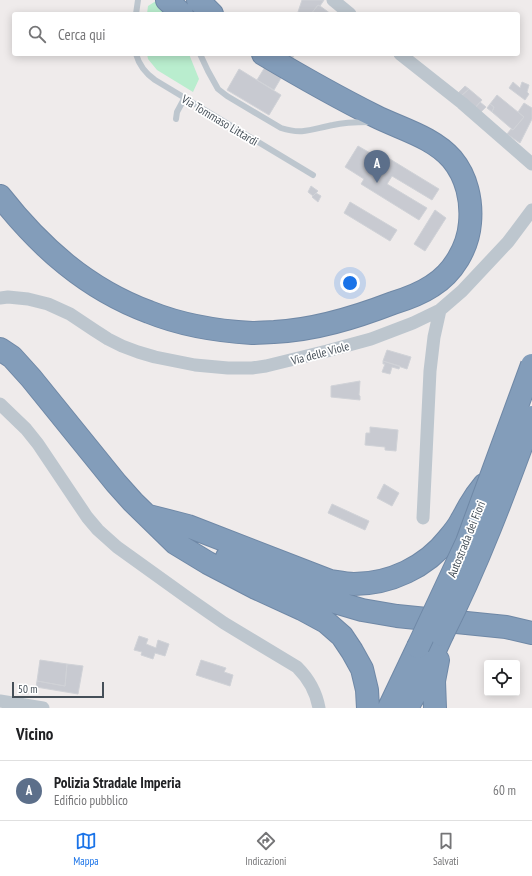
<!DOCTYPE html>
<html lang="it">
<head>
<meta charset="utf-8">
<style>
	:root { --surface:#fff; --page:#f6f6f6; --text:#202124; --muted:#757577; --line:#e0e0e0; --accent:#1a73e8 }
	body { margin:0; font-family:"PT Sans Narrow",sans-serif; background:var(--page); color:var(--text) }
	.controls { position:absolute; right:12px; bottom:12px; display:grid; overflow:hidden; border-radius:4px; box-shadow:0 2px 10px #0003 }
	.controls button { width:36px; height:36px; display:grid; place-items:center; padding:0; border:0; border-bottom:1px solid var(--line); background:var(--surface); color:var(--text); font:20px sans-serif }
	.scale { position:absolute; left:12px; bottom:10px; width:92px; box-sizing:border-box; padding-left:4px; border:2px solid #454f58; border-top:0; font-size:11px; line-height:14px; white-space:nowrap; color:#454f58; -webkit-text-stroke:3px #fff; paint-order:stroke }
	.you { position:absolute; left:350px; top:283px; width:14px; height:14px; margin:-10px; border:3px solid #fff; border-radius:50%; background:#1a73e8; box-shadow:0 0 0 6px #1a73e833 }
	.badge { display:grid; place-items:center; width:26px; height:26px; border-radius:50%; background:var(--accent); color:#fff; font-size:13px; font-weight:700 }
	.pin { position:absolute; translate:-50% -33px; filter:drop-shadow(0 1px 2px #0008) }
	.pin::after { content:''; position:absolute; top:21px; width:14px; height:12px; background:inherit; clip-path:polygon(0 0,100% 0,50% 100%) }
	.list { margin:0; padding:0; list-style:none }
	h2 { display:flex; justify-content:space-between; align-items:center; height:52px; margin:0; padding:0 16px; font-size:17px }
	h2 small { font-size:13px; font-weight:400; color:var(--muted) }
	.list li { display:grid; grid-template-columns:26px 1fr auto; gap:12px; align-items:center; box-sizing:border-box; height:60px; padding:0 16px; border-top:1px solid var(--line) }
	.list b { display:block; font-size:15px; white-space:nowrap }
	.list p { margin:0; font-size:13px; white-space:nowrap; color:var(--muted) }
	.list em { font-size:13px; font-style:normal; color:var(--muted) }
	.icon { flex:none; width:22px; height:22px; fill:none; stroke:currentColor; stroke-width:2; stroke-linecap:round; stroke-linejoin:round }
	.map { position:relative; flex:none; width:532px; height:708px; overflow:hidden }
	.search { position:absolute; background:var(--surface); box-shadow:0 2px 10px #0003; left:12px; right:12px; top:12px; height:44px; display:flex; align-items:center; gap:10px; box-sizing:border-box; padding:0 14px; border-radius:4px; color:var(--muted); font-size:15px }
	.sheet { height:112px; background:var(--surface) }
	nav { display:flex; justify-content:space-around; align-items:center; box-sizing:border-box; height:56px; border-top:1px solid var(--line); background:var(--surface); font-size:11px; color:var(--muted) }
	nav a { display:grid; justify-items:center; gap:2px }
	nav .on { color:var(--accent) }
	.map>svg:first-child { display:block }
	.green { fill:#b9edce }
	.building { fill:#c8cad1; stroke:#d0d2d7 }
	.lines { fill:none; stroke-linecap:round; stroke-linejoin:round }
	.motorway-casing { stroke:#6f88a6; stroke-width:24 }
	.service { stroke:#bdc6ce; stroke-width:6 }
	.minor { stroke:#bdc6ce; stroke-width:13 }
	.motorway { stroke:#839dba; stroke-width:22 }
	.motorway-bridge-casing { stroke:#6f88a6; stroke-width:24; stroke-linecap:butt }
	.motorway-bridge { stroke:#839dba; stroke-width:22 }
	.labels { text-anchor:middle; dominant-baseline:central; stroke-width:3.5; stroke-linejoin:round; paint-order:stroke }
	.street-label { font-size:12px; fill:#454f58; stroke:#fff }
</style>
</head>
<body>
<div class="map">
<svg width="532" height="708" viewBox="0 0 532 708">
	<rect width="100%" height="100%" fill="#efebeb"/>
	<path class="green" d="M 156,1 L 168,14 L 147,14 L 148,6 Z
		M 147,54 L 189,54 L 199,79 L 193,92 L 157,70 L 148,59 Z"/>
	<path class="building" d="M 302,0 L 324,0 L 320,6 L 318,5 L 311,14 L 302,14 L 298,12 Z
		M 318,5 L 320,6 L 331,14 L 311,14 Z
		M 273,54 L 295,54 L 274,90 L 257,80 Z
		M 239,69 L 281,95 L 269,115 L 227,90 Z
		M 513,82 L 520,88 L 522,82 L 529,85 L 527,92 L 529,94 L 525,100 L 509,88 Z
		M 465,86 L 469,89 L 461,96 L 458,93 Z
		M 469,89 L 482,100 L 475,108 L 461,96 Z
		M 497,95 L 524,117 L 513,130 L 492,112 L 494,107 L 490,104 Z
		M 480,102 L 486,107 L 481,112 L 475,108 Z
		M 524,103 L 532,108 L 532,119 L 520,143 L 507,134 L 511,129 L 513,130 L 524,117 L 518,112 Z
		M 490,104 L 494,107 L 492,112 L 487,108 Z
		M 358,146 L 377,157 L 380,153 L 439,189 L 432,200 L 392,176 L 387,184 L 427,208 L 419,220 L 361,184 L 364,179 L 345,167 Z
		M 311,186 L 318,191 L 313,196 L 308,192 Z
		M 316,193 L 321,196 L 318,202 L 312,197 Z
		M 350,202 L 397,230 L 390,241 L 344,213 Z
		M 435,210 L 446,218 L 425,251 L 414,244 Z
		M 387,350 L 411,357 L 407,369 L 383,361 Z
		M 383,361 L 400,366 L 399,369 L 392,367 L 390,374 L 382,372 L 385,364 L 383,364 Z
		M 360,381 L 359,395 L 360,396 L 360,400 L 331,397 L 331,386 Z
		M 370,427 L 398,430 L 396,451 L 385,450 L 385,447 L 365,445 L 366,433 L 370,433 Z
		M 384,484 L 399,493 L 392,506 L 377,498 Z
		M 332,504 L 369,521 L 365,530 L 328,513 Z
		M 139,636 L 148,639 L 146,644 L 156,648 L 158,640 L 169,644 L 165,656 L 155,653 L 153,659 L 141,655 L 142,652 L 134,650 Z
		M 40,660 L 67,664 L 65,686 L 37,681 Z
		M 201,660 L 226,668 L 224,672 L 233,675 L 230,686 L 196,675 Z
		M 67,664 L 83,666 L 78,694 L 36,687 L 37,681 L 65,686 Z"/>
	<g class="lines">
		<g class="motorway-casing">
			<path id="motorway" d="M 167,0 L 182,14
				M 198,0 L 212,14
				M 0,196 C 40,247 87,289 149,312 C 181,325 217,331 252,333 C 260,333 267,332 274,332 C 315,330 354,318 393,303 C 406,299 420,294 432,286 C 453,273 468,248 470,223 C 472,201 467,177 452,159 C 433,137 401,129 375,116 C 337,97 300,76 263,54
				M 0,349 L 12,357 L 31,378 L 116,483 L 133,502 L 175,543 L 208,563 L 256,588 L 302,609 L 326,622 L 342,636 L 352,651 L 362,669 L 367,690 L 368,708
				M 149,516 L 188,526 L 330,581 C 337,582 346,584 354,584 C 390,584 426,567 448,539 C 453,533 458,527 461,521 C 464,516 467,510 470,505 C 474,498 479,491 484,485
				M 227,557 L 328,600 L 362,610 L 397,616 L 506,627 L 532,633
				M 389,708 L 418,647
				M 407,708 L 416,692 L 442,635
				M 435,708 L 434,681 L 438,660"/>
		</g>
		<path class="service" d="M 136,14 L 138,0
			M 136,54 C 139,65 145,73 155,80 L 313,175
			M 200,54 L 208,71 L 218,89 L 227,96 L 281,128 C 303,135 312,129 333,125 C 345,122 358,122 370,122
			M 176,119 L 177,112 L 184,99"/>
		<path class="minor" d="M 333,0 L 350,14
			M 400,54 L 462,103 L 532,164
			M 0,298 L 8,297 L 28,299 L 48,304 L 70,314 L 94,330 L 108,339 L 122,346 L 138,352 L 155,357 L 195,365 L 228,368 L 252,368 L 266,366 L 327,351 L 371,339 L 413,323 L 440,310 L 462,291 L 508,242 L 532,210
			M 0,404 L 26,429 L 38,444 L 87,517 L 98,530 L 117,547 L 188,598 L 224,623 L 297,667 C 309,679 316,691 319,708
			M 423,518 L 430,371 L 434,337 L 440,310
			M 0,701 L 43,708"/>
		<use href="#motorway" class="motorway"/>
		<g class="motorway-bridge-casing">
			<path id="motorway-bridge" d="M 442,635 C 478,564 505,491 532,417
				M 418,647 L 467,542 L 532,365"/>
		</g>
		<use href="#motorway-bridge" class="motorway-bridge"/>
	</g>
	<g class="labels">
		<g class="street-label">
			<text transform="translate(220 120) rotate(31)">Via Tommaso Littardi</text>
			<text transform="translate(320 353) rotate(-15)">Via delle Viole</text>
			<text transform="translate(466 539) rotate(-68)">Autostrada dei Fiori</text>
		</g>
	</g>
</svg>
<div class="controls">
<button><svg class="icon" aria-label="locate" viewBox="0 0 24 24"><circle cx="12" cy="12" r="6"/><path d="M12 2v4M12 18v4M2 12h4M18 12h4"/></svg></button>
</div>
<div class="scale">50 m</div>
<div class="you"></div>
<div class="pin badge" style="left:377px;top:183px;background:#5c6f8a">A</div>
<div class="search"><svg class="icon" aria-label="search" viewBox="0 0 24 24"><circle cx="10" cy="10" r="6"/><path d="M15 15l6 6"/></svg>Cerca qui</div>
</div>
<section class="sheet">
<h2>Vicino<small></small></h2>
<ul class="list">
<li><span class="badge" style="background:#5c6f8a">A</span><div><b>Polizia Stradale Imperia</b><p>Edificio pubblico</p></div><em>60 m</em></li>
</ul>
</section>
<nav>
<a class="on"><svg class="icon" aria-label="map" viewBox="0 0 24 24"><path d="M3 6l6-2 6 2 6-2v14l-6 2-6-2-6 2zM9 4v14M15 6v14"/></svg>Mappa</a>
<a><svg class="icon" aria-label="directions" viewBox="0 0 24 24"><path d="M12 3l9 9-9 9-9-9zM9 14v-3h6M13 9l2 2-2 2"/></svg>Indicazioni</a>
<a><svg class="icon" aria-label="saved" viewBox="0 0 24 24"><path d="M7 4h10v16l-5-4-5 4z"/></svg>Salvati</a>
</nav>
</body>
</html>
